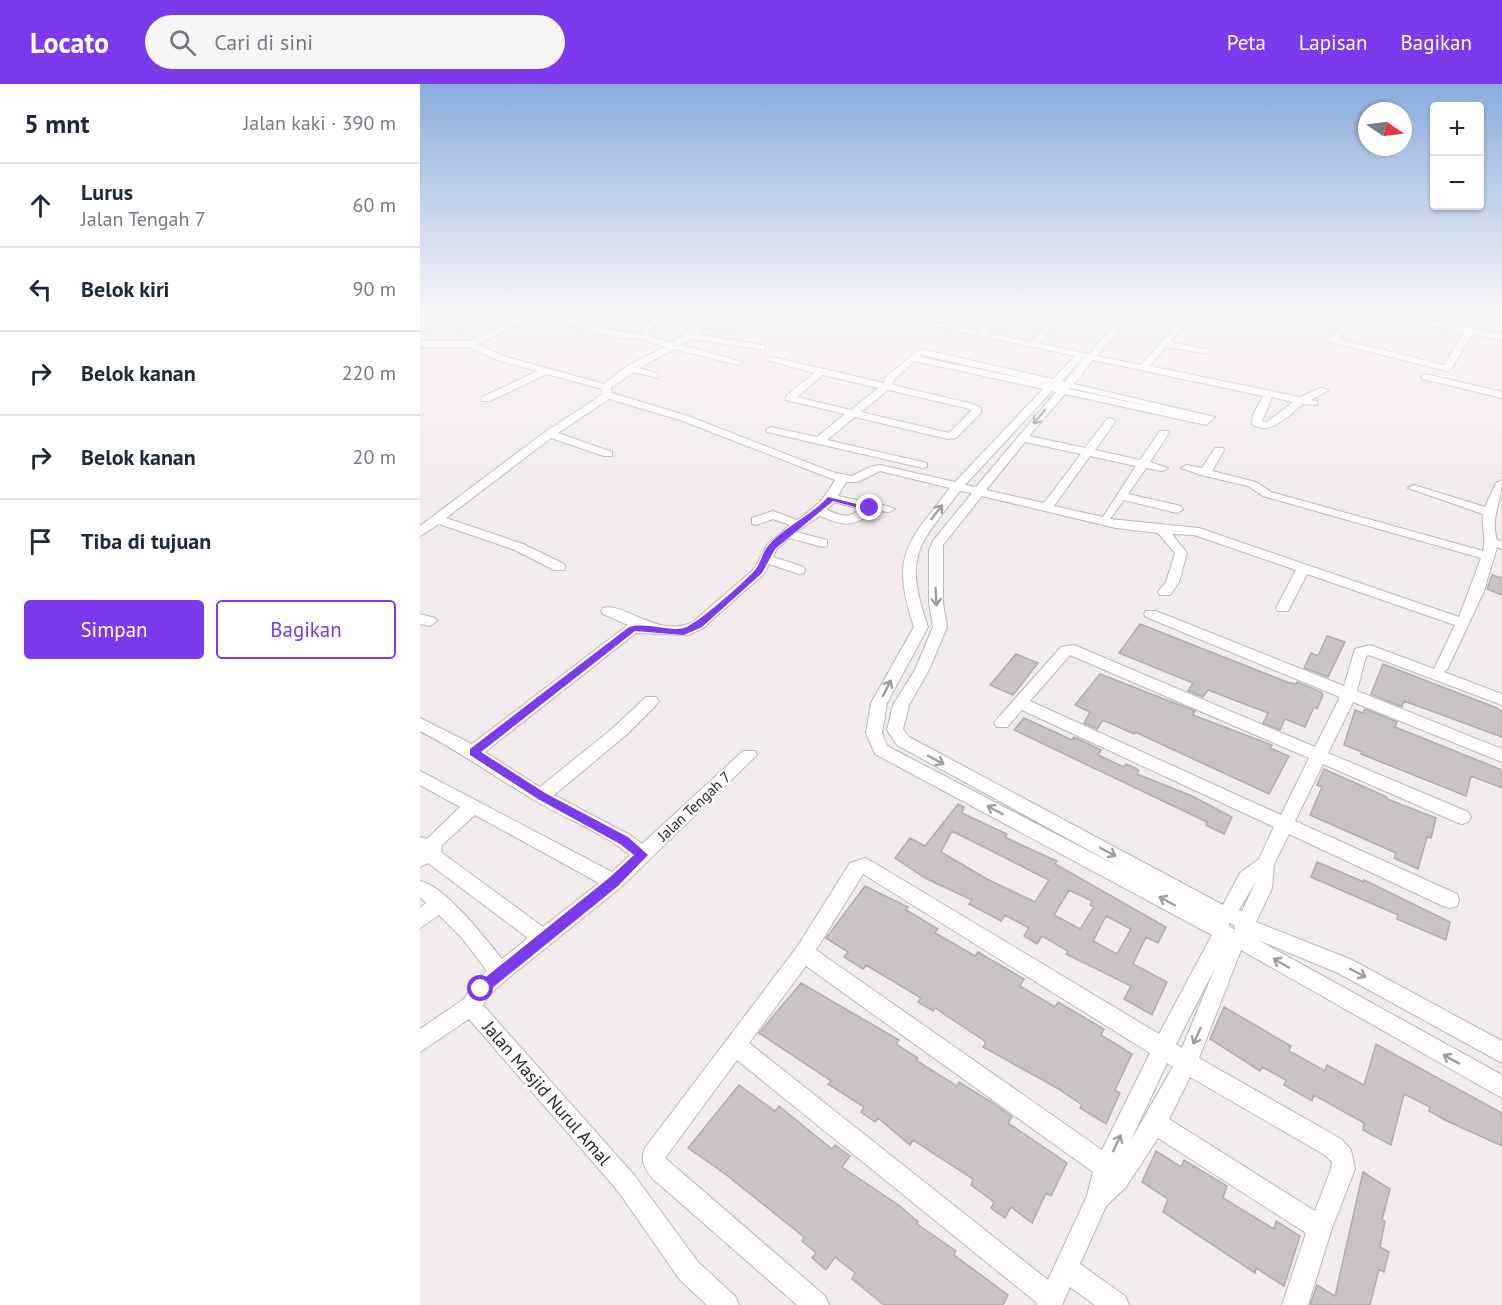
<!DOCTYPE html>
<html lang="id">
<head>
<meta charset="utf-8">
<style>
	:root { --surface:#fff; --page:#f6f6f7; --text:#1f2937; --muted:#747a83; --line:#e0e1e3; --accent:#7c3aed }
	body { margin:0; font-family:"PT Sans",sans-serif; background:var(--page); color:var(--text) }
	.controls { position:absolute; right:18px; top:18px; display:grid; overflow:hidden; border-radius:6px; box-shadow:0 2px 4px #0004 }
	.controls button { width:54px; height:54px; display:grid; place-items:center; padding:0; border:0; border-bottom:2px solid var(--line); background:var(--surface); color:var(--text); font:30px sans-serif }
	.compass { position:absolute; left:938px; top:18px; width:54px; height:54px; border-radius:50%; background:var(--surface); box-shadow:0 2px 4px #0004; rotate:103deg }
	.stop { position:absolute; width:18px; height:18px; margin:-14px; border:4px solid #7c3aed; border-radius:50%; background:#fff }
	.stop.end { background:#7c3aed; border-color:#fff; box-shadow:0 2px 6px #0008 }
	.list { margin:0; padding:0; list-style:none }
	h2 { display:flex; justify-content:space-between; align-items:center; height:78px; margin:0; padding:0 24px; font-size:26px }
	h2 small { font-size:20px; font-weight:400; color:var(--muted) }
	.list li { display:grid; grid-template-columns:39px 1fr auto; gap:18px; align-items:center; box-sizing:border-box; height:84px; padding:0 24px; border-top:2px solid var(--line) }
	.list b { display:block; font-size:22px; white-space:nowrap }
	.list p { margin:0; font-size:20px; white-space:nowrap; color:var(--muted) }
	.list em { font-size:20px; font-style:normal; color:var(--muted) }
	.actions { display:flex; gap:12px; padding:18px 24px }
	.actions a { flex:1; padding:14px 0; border:2px solid var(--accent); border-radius:6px; text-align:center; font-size:21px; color:var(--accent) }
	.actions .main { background:var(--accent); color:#fff }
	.icon { flex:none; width:33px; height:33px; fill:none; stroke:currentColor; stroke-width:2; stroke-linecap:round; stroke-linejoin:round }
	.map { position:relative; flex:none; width:1082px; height:1221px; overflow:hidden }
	header { display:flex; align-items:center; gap:36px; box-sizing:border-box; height:84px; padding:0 30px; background:var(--accent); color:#fff }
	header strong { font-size:28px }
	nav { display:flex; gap:33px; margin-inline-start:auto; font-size:21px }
	.search { width:420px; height:54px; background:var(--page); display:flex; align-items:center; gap:15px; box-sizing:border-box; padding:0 21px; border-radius:33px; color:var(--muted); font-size:22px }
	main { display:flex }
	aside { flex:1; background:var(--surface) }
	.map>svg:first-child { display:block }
	.building { fill:#cac3c3; stroke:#b2acac; stroke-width:1.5; fill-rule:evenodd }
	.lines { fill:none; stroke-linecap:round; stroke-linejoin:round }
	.minor-casing { stroke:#bcb6b9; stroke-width:2 }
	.minor { fill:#fff; fill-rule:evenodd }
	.oneway { stroke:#9f9e9e }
	.route { fill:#7c3aed }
	.labels { text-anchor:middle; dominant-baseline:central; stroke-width:5; stroke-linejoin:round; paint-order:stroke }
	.street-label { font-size:15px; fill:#292728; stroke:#fff }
	.near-street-label { font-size:18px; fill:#292728; stroke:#fff }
</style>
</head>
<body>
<header>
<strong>Locato</strong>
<div class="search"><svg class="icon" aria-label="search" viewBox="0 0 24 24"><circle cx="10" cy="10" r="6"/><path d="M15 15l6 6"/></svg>Cari di sini</div>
<nav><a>Peta</a><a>Lapisan</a><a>Bagikan</a></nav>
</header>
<main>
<aside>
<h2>5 mnt<small>Jalan kaki · 390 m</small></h2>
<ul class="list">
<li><svg class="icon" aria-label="ahead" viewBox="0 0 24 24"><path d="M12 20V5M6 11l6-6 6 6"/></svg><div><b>Lurus</b><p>Jalan Tengah 7</p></div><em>60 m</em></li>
<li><svg class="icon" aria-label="left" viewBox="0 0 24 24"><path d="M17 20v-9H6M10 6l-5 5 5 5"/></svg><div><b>Belok kiri</b></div><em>90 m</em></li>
<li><svg class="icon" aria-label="right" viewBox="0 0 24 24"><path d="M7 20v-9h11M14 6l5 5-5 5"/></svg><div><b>Belok kanan</b></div><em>220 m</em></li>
<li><svg class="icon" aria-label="right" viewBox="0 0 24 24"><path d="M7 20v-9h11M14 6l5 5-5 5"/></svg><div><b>Belok kanan</b></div><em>20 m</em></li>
<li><svg class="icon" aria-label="arrive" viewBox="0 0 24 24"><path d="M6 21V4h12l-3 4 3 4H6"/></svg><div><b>Tiba di tujuan</b></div></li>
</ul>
<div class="actions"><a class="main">Simpan</a><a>Bagikan</a></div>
</aside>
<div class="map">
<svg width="1082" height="1221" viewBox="0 0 1082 1221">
	<rect width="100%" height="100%" fill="#f1ebee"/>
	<path class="building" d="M 1072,491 L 1082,494 L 1082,511 L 1067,505 Z
		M 720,540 L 867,598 L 876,600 L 877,598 L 901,608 L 903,611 L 897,625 L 894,623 L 885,643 L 865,635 L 860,646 L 843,639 L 848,629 L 788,606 L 783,613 L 768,607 L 773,599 L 699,569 Z
		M 907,552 L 925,558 L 908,593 L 884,584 L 891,569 L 898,572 Z
		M 596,570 L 618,579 L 593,611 L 570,601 Z
		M 963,580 L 1077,624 L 1082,628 L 1082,653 L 984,617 L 982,623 L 951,610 Z
		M 680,590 L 775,627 L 773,631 L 852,661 L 850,664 L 869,672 L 849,710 L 715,648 L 714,650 L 683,636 L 677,645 L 664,639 L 670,628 L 655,621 Z
		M 945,625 L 977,638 L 975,643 L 1082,686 L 1082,704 L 1051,692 L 1046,712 L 941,670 L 942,668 L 924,661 L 935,626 L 943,629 Z
		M 604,634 L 652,656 L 654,653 L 667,659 L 681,666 L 678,671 L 704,683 L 706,680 L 719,686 L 717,690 L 772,712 L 812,733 L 804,750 L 786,741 L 787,738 L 594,646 Z
		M 904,685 L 967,713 L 967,715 L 1016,734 L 1011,754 L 1007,753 L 998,785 L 974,774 L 976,769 L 890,731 L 902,703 L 897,701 Z
		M 538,720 L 544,723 L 542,729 L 587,750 L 585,753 L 597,759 L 637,777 L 635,780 L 746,843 L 738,859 L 726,853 L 713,880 L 747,898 L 732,931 L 704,915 L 711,902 L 646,870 L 648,867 L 622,852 L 617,860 L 604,852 L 609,844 L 585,831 L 581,837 L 549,820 L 552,816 L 505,794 L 475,774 L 490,754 L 505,762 ZM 532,747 L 629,796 L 615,818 L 567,795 L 521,768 ZM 649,806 L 672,817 L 670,821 L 674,823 L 660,845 L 634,831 ZM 686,832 L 711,845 L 697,870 L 673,857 Z
		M 897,778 L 944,798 L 944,796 L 1030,838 L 1026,856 L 977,835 L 978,831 L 891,793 Z
		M 445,802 L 488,823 L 486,826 L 518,845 L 515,849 L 555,872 L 558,868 L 604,895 L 600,902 L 635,923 L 638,918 L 684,945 L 681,951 L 712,970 L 695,1006 L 700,1009 L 686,1040 L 660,1024 L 662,1021 L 637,1004 L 563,963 L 566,958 L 515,924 L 513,927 L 498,918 L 501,914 L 446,881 L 443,885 L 424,873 L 428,868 L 406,854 Z
		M 381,899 L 479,956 L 476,960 L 498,974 L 497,977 L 537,1002 L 539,998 L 573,1019 L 592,1033 L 588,1039 L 647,1079 L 631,1112 L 626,1109 L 612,1139 L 591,1123 L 585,1134 L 571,1124 L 574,1118 L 551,1101 L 553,1095 L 493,1056 L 490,1061 L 458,1034 L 455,1038 L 441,1028 L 444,1023 L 408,1000 L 411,997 L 339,949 Z
		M 804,923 L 871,962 L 869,967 L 905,987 L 907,981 L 944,1001 L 956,960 L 1082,1029 L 1082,1062 L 1027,1037 L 1009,1027 L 1010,1023 L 984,1010 L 971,1061 L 943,1046 L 944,1039 L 894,1011 L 892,1017 L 864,1001 L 866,996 L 842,983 L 840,987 L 790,955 Z
		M 319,1001 L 355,1027 L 359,1022 L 412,1065 L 415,1061 L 430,1072 L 422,1083 L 480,1122 L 498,1138 L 497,1140 L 536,1167 L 534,1171 L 588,1211 L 583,1221 L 464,1221 L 432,1195 L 435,1189 L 415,1173 L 406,1186 L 392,1174 L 396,1169 L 382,1157 L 384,1153 L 304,1089 L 268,1064 Z
		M 736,1067 L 761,1083 L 764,1076 L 807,1102 L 803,1114 L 854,1145 L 856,1137 L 880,1152 L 864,1202 L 836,1184 L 835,1189 L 743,1128 L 748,1115 L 722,1098 Z
		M 943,1088 L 970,1105 L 962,1136 L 965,1137 L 960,1163 L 969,1168 L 964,1188 L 959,1185 L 950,1221 L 890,1221 L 897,1201 L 915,1212 Z"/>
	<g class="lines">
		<g class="minor-casing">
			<path id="minor" d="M 8,230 L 18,230 L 45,243 L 41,246 L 25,239 L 0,248 L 0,242 L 18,236 Z
				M 41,230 L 51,230 L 73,240 L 66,242 Z
				M 105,230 C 145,230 180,246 220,250 L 224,242 L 238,230 L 246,230 L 231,245 L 228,252 L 252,259 L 278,240 L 288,230 L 296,230 L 290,238 L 314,242 L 314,246 L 286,243 L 277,250 L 342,261 L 345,262 L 345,266 L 272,255 L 261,261 L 323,278 L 318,281 L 254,265 L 219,284 L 238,290 L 238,294 L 213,288 L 191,304 L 192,309 L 268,332 L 412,388 L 432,392 L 450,383 L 460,381 L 535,398 L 623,305 L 495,277 L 473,297 L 473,301 L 553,320 L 561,324 L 561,329 L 536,354 L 528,355 L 435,333 L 407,356 L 507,379 L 507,383 L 503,384 L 347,348 L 346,346 L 351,343 L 397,353 L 425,330 L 366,316 L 366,312 L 394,289 L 347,276 L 352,273 L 464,299 L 465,294 L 500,265 L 633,295 L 655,272 L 460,230 L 474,230 L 558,247 L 578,230 L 587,230 L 567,249 L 610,258 L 639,230 L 647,230 L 619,259 L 669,270 L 704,230 L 712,230 L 677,272 L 721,281 L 766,230 L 774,230 L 750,258 L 791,266 L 791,270 L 746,263 L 730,282 L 880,313 L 901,304 L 909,306 L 891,316 L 897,317 L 897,321 L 883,320 C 869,331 850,353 832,340 L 833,331 L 843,312 L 673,276 L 654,300 L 795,333 L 786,341 L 645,310 L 609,352 L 665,364 L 687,335 L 691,334 L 696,337 L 675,366 L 720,376 L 740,347 L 748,347 L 749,349 L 730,378 L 748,384 L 742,387 L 726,384 L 708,410 L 761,422 L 763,425 L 757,429 L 704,416 L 690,435 L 779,444 L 1039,533 L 1061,474 L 843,412 L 828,402 L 781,391 L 761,384 L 767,381 L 782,384 L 795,364 L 803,364 L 804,366 L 792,387 L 836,398 L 851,408 L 1063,467 C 1067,455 1061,443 1063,430 L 988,404 L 994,401 L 1065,423 L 1076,399 L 1082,396 C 1082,417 1070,434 1077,456 L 1082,457 L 1082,465 L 1077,463 L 1064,507 L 1028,584 L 1024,588 L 1082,610 L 1082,621 L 949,571 L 946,572 L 937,607 L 1082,665 L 1082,678 L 933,618 L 908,669 L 1048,728 L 1051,733 L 1048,738 L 1042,740 L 1036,738 L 903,680 L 875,737 L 1037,810 L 1039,816 L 1037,822 L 1030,824 L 1023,822 L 869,750 L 854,780 L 852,804 L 836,838 L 932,876 L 1082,957 L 1082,979 L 918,889 L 838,856 L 1082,991 L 1082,1014 L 821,866 L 779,974 L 921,1055 L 931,1066 L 935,1085 L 912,1144 L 888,1221 L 862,1221 L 886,1149 L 738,1054 L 706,1103 L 686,1122 L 660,1180 L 705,1212 L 709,1221 L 675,1221 L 650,1203 L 642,1221 L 616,1221 L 617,1219 L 317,976 L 245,1074 L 405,1212 L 409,1221 L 377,1221 L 232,1094 C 224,1083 220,1077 225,1064 L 377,863 L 430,779 L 445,774 L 451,777 L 739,950 L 792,851 L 455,670 L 446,649 L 451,619 L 494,543 C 470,470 487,460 530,404 L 460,387 L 438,398 L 426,398 L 418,412 C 428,415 470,421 475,425 C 468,431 461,425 452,428 C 449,429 445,434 441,436 C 427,444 413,437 400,432 L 376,448 L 407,456 L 407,462 L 403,463 L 369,454 L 356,466 L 353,473 L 384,483 L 385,486 L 384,489 L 379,490 L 349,480 L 344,490 L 283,544 L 269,551 L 216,549 L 65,668 L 120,703 L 193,644 L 226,613 L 236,613 L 239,617 L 236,621 L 205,652 L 134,711 L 210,751 L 222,760 L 323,667 L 335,667 L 337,671 L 200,804 L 87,895 L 68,912 L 63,921 L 214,1091 L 278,1178 L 315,1212 L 319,1221 L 287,1221 L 260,1196 L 198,1107 L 49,935 L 0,968 L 0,945 L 44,915 L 54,898 L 67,887 L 42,854 L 19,831 L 0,844 L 0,824 L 6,819 L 0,813 L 0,797 C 25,802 65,854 82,875 L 108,854 L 8,779 L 0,783 L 0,753 L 7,755 L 40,723 L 0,701 L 0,687 L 192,788 L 210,771 C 182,748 146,735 114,716 C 76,693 40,668 0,647 L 0,634 L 52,660 L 208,541 L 183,530 L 181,527 L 183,524 C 204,518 238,555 273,538 L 334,485 L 347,461 L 370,441 L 353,435 L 336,441 L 332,440 L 332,434 L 353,427 L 377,436 C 395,424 405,414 415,396 L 260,336 L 189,315 L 138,349 L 192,368 L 192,372 L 184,372 L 131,354 L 26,434 L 103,460 L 144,480 L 145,483 L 144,486 L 134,486 L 95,466 L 19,440 L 0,452 L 0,442 L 125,348 L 183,310 L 182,305 L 127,290 L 70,317 L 62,317 L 62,313 L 118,287 L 77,276 L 49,263 L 0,263 L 0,257 L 49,257 ZM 115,231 L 192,253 L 221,255 L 245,263 L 207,282 L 184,300 L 83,272 L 58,260 ZM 502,271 L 629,300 L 500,273 ZM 663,274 L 645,298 L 642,297 ZM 403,291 L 458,304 L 431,326 L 377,313 ZM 650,304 L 750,327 L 649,305 ZM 468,306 L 546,324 L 552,326 L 529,349 L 441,328 ZM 632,307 L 636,308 L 556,403 L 545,401 ZM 852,313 L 873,318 L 847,338 L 842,337 ZM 605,358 L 661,370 L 624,419 L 566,406 ZM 670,372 L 716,382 L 683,433 L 634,422 ZM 540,407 L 552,409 L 513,457 L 509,466 L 509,519 L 513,543 L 495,586 L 473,621 L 467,646 L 477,661 L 705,786 L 467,662 L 462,649 L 467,619 L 508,543 C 483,471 498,462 540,407 ZM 562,412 L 696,444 L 738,449 L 755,469 L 746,498 L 738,508 L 740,511 L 750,511 L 759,498 L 767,469 L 752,450 L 774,451 L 876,486 L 856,524 L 858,527 L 868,527 L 887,490 L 1035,541 L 1014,585 L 950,561 L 935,565 L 924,602 L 736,527 L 726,527 L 724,530 L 726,533 L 920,613 L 895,663 L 654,561 L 641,563 L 577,635 L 574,639 L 577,643 L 587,643 L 602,626 L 854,743 L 839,775 L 820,789 L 803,821 L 489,653 L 483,645 L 489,621 L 509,586 L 527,543 L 523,519 L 523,461 ZM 414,418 L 441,425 C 428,435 421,432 407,426 ZM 650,571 L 889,674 L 861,731 L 610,617 ZM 55,731 L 179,799 L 123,843 L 21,768 L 22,761 ZM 443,790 L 730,969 L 682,1066 L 396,866 ZM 836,797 L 822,827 L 819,826 ZM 809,839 L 814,841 L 815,846 L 809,842 ZM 386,882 L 673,1088 L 667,1112 L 628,1196 L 329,959 ZM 795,884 L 762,964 L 756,960 ZM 747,979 L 753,983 L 751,986 L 710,1058 ZM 770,993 L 905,1071 L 912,1078 L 911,1085 L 895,1127 L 749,1035 Z
				M 935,230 L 943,230 L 919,255 L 1024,281 L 1044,248 L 962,233 L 958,230 L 973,230 L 1082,250 L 1082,256 L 1052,250 L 1032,284 L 1027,287 L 910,258 L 910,254 Z
				M 1006,290 L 1082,308 L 1082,314 L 1003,295 L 1001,293 Z
				M 0,530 L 15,534 L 17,537 L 10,542 L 0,540 Z"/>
		</g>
		<use href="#minor" class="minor"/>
	</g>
	<defs><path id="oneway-shaft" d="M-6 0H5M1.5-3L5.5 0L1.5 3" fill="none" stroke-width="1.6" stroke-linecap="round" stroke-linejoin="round" transform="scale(1.5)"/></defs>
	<g class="oneway">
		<use href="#oneway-shaft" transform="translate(619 333) rotate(130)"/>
		<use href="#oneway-shaft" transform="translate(517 428) rotate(-52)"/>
		<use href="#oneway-shaft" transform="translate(516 513) rotate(87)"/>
		<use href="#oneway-shaft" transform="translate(467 604) rotate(-63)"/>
		<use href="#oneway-shaft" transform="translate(516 676) rotate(28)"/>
		<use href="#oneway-shaft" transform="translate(575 726) rotate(-152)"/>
		<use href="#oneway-shaft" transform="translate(688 768) rotate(28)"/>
		<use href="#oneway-shaft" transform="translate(747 817) rotate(-152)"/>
		<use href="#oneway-shaft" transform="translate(861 879) rotate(-150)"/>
		<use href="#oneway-shaft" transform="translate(938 889) rotate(28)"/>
		<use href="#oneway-shaft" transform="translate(777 952) rotate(115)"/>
		<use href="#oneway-shaft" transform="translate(1031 975) rotate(-151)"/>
		<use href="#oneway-shaft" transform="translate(697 1059) rotate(-65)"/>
	</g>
	<linearGradient id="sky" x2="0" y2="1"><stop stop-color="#89acdc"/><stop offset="0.57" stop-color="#f9f6f7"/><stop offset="1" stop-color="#f9f6f7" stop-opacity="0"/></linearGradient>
	<rect width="1082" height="400" fill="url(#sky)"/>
	<path class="route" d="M 408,413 L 453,424 L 450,427 L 413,417 L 355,465 L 342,489 L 282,543 L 264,551 L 215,547 L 61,668 L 125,709 L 208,753 L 228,771 L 198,802 L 66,909 L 56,909 L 56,901 L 189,794 L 214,771 L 200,760 L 118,715 L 50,671 L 50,665 L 209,543 C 228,538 248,548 264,544 C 276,541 326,497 335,486 C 341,479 342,469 348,462 C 365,442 391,432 408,413 Z"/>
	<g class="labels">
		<g class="street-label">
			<text transform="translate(274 722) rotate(-43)">Jalan Tengah 7</text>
		</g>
		<g class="near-street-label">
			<text transform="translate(127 1009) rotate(49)">Jalan Masjid Nurul Amal</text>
		</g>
	</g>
</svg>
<div class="controls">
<button>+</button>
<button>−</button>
</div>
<svg class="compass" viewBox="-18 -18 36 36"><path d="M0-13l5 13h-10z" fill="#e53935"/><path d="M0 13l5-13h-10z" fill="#747a83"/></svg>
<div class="stop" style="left:61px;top:905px"></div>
<div class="stop end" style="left:450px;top:424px"></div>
</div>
</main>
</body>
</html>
